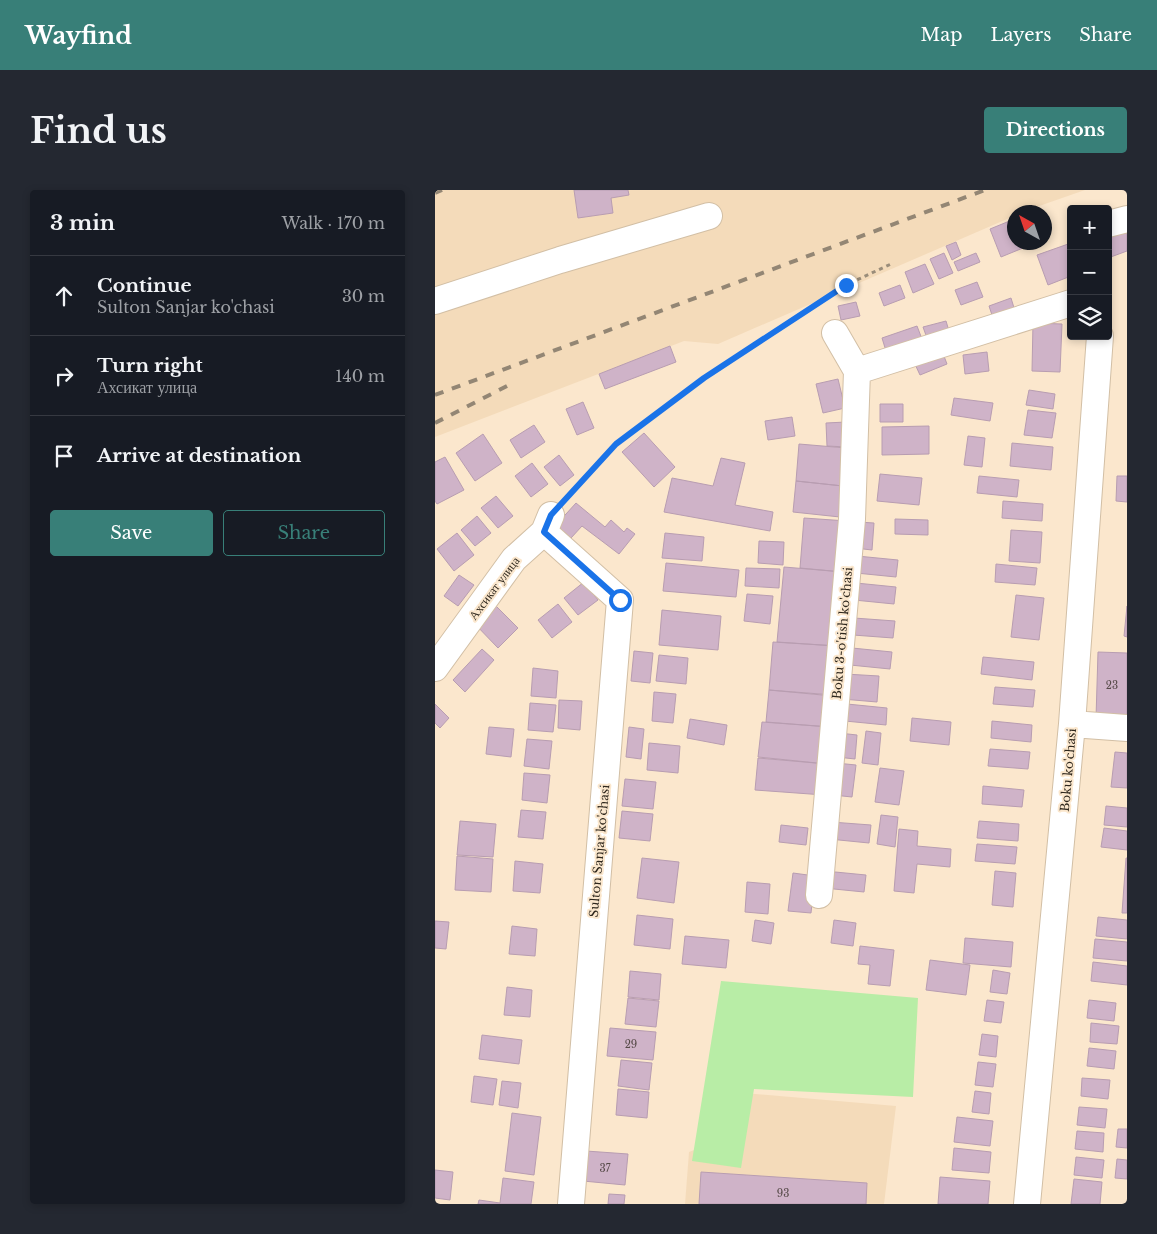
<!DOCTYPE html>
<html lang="en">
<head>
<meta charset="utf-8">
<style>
	:root { --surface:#171b24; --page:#242831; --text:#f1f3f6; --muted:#9ea1a6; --line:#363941; --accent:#387f78 }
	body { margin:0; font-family:"Libre Baskerville",serif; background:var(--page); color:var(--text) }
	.controls { position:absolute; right:15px; top:15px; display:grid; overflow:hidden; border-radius:5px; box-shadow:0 2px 8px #0003 }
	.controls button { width:45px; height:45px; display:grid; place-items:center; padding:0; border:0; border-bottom:1px solid var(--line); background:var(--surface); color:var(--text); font:25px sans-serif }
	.compass { position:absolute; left:572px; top:15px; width:45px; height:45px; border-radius:50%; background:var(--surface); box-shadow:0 2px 8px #0003; rotate:320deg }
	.stop { position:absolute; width:15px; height:15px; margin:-11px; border:4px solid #1a73e8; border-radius:50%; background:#fff }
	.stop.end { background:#1a73e8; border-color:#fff; box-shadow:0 1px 5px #0008 }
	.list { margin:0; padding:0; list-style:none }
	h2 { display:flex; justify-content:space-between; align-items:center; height:65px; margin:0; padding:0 20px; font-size:21px }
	h2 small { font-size:16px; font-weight:400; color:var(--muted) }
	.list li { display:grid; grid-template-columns:32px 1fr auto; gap:15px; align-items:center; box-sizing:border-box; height:80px; padding:0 20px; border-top:1px solid var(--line) }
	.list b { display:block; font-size:19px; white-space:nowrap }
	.list p { margin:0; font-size:16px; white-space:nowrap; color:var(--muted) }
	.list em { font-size:16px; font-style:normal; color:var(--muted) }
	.actions { display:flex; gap:10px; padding:15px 20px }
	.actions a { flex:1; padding:11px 0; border:1px solid var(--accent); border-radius:5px; text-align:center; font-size:18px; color:var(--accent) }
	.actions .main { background:var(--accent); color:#fff }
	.icon { flex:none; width:28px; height:28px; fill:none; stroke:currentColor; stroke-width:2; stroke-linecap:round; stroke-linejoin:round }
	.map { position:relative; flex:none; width:692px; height:1014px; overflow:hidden; border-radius:5px }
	header { display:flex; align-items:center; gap:30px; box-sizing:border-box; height:70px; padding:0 25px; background:var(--accent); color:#fff }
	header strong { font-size:24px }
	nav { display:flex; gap:28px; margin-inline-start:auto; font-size:18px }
	.intro { display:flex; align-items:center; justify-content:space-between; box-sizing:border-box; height:120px; padding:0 30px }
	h1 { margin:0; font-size:35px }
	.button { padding:12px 22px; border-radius:5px; background:var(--accent); color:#fff; font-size:18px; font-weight:700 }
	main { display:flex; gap:30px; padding:0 30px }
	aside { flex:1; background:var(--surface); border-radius:5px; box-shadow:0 2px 8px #0003 }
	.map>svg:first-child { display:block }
	.built { fill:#f4dbba }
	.green { fill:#b8eda6 }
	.building { fill:#cfb3c8; stroke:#b89db1 }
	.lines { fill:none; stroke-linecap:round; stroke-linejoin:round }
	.minor-casing { stroke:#d2bfa5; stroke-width:28 }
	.path { stroke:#9a8d7a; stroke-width:3; stroke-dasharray:4 4; stroke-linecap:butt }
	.minor { stroke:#fff; stroke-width:26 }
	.rail { stroke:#938674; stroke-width:4; stroke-dasharray:9 9; stroke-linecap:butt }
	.route { stroke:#1a73e8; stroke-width:6 }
	.labels { text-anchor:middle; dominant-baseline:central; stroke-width:4; stroke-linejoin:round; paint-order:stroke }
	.number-label { font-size:10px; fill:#564a48 }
	.street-label { font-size:12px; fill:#2e271d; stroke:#fbe7cd }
</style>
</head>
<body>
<header>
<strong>Wayfind</strong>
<nav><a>Map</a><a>Layers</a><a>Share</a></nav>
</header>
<div class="intro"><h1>Find us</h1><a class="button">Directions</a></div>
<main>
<aside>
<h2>3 min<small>Walk · 170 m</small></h2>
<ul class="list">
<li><svg class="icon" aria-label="ahead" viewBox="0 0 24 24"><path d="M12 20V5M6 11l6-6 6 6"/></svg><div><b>Continue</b><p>Sulton Sanjar ko'chasi</p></div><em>30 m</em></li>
<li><svg class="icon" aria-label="right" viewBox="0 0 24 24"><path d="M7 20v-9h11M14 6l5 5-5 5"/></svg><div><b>Turn right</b><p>Ахсикат улица</p></div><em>140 m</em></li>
<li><svg class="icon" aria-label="arrive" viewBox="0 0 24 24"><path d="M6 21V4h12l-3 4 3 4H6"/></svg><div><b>Arrive at destination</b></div></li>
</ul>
<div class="actions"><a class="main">Save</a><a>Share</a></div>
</aside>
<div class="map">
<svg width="692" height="1014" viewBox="0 0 692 1014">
	<rect width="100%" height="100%" fill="#fbe7cd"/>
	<path class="built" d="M 0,0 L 650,0 L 587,22 L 580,22 L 579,26 L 283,154 L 249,151 L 0,247 Z
		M 274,900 L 461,916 L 449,1014 L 250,1014 L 254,962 L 267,957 Z"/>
	<path class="green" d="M 286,791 L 483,808 L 478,907 L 319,899 L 306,978 L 257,971 Z"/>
	<path class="building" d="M 139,0 L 193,0 L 194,5 L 176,8 L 178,23 L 143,28 Z
		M 577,30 L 580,36 L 580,52 L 586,52 L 588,58 L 566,67 L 555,39 Z
		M 692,36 L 692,61 L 673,68 L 673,42 Z
		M 521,52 L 526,65 L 517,70 L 511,56 Z
		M 636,53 L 636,86 L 613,95 L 602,65 Z
		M 509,63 L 518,83 L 504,89 L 495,69 Z
		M 541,63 L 545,72 L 523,81 L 519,72 Z
		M 490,74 L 499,94 L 478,103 L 470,82 Z
		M 542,92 L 548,107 L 526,115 L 520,100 Z
		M 465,95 L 470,108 L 449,116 L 444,103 Z
		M 576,108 L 580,121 L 558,128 L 554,116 Z
		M 421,112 L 425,126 L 406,130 L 403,116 Z
		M 511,131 L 514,141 L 492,148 L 488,137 Z
		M 598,133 L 627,134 L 625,182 L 597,181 Z
		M 482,136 L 487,149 L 451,161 L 447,148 Z
		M 235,156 L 241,172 L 170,199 L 164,184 Z
		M 507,161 L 512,174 L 485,185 L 479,172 Z
		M 552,162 L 554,181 L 530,184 L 528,165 Z
		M 403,189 L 410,218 L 388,223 L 381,194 Z
		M 594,200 L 620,204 L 618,219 L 591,215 Z
		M 519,208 L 558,213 L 555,231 L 516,225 Z
		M 148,212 L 159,238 L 142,245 L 131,219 Z
		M 445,214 L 468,214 L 468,232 L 445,232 Z
		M 593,220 L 621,223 L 617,248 L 589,245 Z
		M 357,227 L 360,246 L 333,250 L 330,231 Z
		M 411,232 L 412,257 L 392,256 L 391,233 Z
		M 99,235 L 110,252 L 86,268 L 75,250 Z
		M 494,236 L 494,264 L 447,265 L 447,237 Z
		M 209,243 L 240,277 L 219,297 L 187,262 Z
		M 48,244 L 67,273 L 40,291 L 21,263 Z
		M 533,246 L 550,248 L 547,277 L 529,275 Z
		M 577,253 L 618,257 L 616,280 L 575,276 Z
		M 364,254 L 411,258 L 408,296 L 361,291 Z
		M 124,265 L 139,285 L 125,296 L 109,277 Z
		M 10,267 L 29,300 L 2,314 L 0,311 L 0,272 Z
		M 286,268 L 310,273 L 300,315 L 338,322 L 335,341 L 229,322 L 237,288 L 278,296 Z
		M 97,273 L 113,294 L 96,307 L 80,286 Z
		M 445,284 L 487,288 L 484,315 L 442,311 Z
		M 544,286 L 584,290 L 582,307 L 542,303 Z
		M 682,286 L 692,286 L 692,312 L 681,311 Z
		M 361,291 L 408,296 L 405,327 L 358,322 Z
		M 61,306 L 78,326 L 63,338 L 46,318 Z
		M 568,311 L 608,314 L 607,331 L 567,328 Z
		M 141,313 L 170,337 L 176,330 L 189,342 L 192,338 L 200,344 L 184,364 L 147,336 L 136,348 L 121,335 Z
		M 42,326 L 56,343 L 40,356 L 26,340 Z
		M 369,328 L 412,331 L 408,382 L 365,378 Z
		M 460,329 L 493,330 L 493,345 L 460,344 Z
		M 423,332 L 439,333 L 437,360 L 420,358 Z
		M 576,340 L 607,342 L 605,373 L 574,371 Z
		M 22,343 L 39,365 L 19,381 L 2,359 Z
		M 230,343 L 269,347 L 267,371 L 227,368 Z
		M 324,351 L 349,352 L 348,375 L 323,373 Z
		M 422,366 L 463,370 L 461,387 L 421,383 Z
		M 231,373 L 304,380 L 301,407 L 228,401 Z
		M 561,374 L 602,378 L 600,395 L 560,392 Z
		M 349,377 L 408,382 L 402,456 L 342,452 Z
		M 311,378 L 345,379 L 344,398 L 310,396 Z
		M 24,385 L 39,395 L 23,416 L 9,406 Z
		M 149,392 L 163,410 L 143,425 L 129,408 Z
		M 421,393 L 461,397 L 459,414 L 419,410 Z
		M 312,404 L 338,406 L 335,434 L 309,431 Z
		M 581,405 L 609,408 L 604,450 L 576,447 Z
		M 58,413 L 83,438 L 63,458 L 38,432 Z
		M 123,414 L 137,432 L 117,448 L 103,430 Z
		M 692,416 L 692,447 L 689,446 Z
		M 227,420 L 286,426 L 283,460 L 224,455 Z
		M 419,428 L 460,431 L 458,448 L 418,445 Z
		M 338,452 L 402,456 L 398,505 L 334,500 Z
		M 417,458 L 457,462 L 455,479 L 415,475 Z
		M 47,459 L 59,470 L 30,502 L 18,490 Z
		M 199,461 L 218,463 L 215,493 L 196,491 Z
		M 663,462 L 692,463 L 692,529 L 661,528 Z
		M 224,465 L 253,468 L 251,494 L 221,491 Z
		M 548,467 L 599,472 L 597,490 L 546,484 Z
		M 98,478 L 123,481 L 121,508 L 96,506 Z
		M 410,484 L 444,486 L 442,512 L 407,509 Z
		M 560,497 L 600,500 L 598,517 L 558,514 Z
		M 334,500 L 398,506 L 395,537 L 331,532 Z
		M 219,502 L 241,504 L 238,533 L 217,531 Z
		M 124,510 L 147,511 L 145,540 L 123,538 Z
		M 95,513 L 121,515 L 118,542 L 93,540 Z
		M 0,514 L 14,528 L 5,538 L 0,533 Z
		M 412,514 L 452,518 L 451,535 L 410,531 Z
		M 477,528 L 516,532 L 514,555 L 475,551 Z
		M 255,529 L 292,535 L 289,555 L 252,548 Z
		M 557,531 L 597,535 L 596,552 L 556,548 Z
		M 327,532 L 395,537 L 392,574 L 323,567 Z
		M 54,537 L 79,539 L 76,567 L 51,564 Z
		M 194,537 L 209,539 L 206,569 L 191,567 Z
		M 431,541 L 446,543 L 443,575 L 427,573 Z
		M 404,543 L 422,545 L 420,569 L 402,567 Z
		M 92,549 L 117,551 L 114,579 L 89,576 Z
		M 214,553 L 245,556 L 243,583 L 212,580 Z
		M 555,559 L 595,562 L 593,579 L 553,576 Z
		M 680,562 L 692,563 L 692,598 L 676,597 Z
		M 323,568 L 392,574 L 389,605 L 320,600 Z
		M 401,573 L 421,575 L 417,607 L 398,605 Z
		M 445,578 L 469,581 L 464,615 L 440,612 Z
		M 89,583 L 115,585 L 112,613 L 87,610 Z
		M 190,589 L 221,592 L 218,619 L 187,616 Z
		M 548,596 L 589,600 L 587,617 L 547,614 Z
		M 671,616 L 692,618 L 692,637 L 669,635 Z
		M 86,620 L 111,622 L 108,649 L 83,647 Z
		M 187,621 L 218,624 L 215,651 L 184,648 Z
		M 446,625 L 463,627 L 460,657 L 442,654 Z
		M 25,631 L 61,634 L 58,667 L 22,665 Z
		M 544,631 L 584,634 L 583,651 L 542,648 Z
		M 396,632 L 436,635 L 434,653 L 394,649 Z
		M 346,635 L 373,638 L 371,655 L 344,652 Z
		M 669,638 L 692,641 L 692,660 L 666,657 Z
		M 464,639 L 483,641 L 482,656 L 516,659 L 515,677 L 482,674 L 479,703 L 459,701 Z
		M 542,654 L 582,657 L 580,674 L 540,671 Z
		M 22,666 L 58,669 L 56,702 L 20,700 Z
		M 207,668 L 244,672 L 239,713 L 202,708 Z
		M 691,668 L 692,668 L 692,723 L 687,723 Z
		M 80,671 L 108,674 L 105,703 L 78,701 Z
		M 390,681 L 431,685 L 429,702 L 389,698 Z
		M 560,681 L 581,683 L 578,717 L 557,715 Z
		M 358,683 L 380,686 L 376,723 L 353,721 Z
		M 312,692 L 335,694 L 333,724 L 310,722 Z
		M 202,725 L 238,729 L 235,759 L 199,755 Z
		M 663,727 L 692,730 L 692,749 L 661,746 Z
		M 320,730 L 339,733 L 336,754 L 317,751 Z
		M 399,730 L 421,733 L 418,756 L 396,753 Z
		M 0,731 L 14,732 L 11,759 L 0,758 Z
		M 77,736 L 102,739 L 100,766 L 74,764 Z
		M 250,746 L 294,750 L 291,778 L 247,774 Z
		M 530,748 L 578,752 L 576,777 L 528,773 Z
		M 660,749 L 692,752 L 692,771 L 658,768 Z
		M 425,756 L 459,760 L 455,796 L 433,794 L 435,775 L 423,774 Z
		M 495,770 L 535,775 L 531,805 L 491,800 Z
		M 658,772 L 692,776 L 692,795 L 656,791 Z
		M 558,780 L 575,783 L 572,804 L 555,802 Z
		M 195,781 L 226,784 L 224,810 L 193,807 Z
		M 72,797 L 97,800 L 95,827 L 69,825 Z
		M 193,808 L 224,811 L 221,837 L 190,834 Z
		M 552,810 L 569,812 L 566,833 L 549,831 Z
		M 654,810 L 681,813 L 679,831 L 652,828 Z
		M 656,833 L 684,836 L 682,854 L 655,852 Z
		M 175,838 L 221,842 L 218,870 L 172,866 Z
		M 547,844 L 563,846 L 561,867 L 544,865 Z
		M 47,845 L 87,850 L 84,874 L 44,869 Z
		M 654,858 L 681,861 L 679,879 L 652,876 Z
		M 186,870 L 217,873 L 214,900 L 183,896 Z
		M 543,872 L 561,874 L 558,897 L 540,895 Z
		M 39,886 L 62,889 L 58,915 L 36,912 Z
		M 647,888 L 675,890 L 673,909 L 646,906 Z
		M 67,891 L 86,893 L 83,918 L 64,915 Z
		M 183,899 L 214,902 L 212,928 L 181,925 Z
		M 540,901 L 556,903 L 554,924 L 537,922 Z
		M 644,917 L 672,919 L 670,938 L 642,935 Z
		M 77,923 L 106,927 L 99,985 L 70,981 Z
		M 522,927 L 558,931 L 555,956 L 519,952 Z
		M 683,939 L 692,939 L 692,958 L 681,957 Z
		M 642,941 L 669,943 L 668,962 L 640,959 Z
		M 519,958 L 556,962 L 554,983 L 517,980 Z
		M 151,961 L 193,964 L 190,995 L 148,991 Z
		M 641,967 L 669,970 L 667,988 L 639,985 Z
		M 682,969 L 692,970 L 692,989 L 680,988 Z
		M 0,980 L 18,982 L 15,1010 L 0,1008 Z
		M 266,982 L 432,993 L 431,1014 L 264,1014 Z
		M 505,987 L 555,991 L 553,1014 L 503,1014 Z
		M 68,988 L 99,992 L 96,1014 L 43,1014 L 44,1010 L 65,1013 Z
		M 639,989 L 667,992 L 665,1014 L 636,1014 Z
		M 174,1004 L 190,1005 L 189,1014 L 173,1014 Z"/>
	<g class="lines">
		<g class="minor-casing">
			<path id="minor" d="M 673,34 L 692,29
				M 0,111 L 125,70 L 274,26
				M 422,181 L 636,113
				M 109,342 L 185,410 L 136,1014
				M 0,478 L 79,369 L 109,342 L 116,325
				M 637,534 L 692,538
				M 384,705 L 417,329 L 422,181 L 400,143
				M 592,1014 L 637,534 L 665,146"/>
		</g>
		<path class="path" d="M 130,310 L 181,254 L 269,188 L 411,95 L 456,74"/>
		<use href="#minor" class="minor"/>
		<path class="rail" d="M 0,3 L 7,0
			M 0,205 L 550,0
			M 0,233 L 72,196"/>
	</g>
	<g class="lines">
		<path class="route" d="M 185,410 L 109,342 L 116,325 L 181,254 L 269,188 L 411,95"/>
	</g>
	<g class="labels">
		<g class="number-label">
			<text x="677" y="495">23</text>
			<text x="196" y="854">29</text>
			<text x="170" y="978">37</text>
			<text x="348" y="1003">93</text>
		</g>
		<g class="street-label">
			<text transform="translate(59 398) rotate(-53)">Ахсикат улица</text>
			<text transform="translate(407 443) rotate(-85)">Boku 3-o'tish ko'chasi</text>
			<text transform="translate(633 580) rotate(-85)">Boku ko'chasi</text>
			<text transform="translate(164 661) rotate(-85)">Sulton Sanjar ko'chasi</text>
		</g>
	</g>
</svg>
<div class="controls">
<button>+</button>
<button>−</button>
<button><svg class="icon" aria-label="layers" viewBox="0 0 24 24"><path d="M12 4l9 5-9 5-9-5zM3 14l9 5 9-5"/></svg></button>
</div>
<svg class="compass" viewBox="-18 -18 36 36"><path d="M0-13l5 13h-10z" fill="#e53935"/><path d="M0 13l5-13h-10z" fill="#9ea1a6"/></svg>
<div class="stop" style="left:185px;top:410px"></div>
<div class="stop end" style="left:411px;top:95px"></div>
</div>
</main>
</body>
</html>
